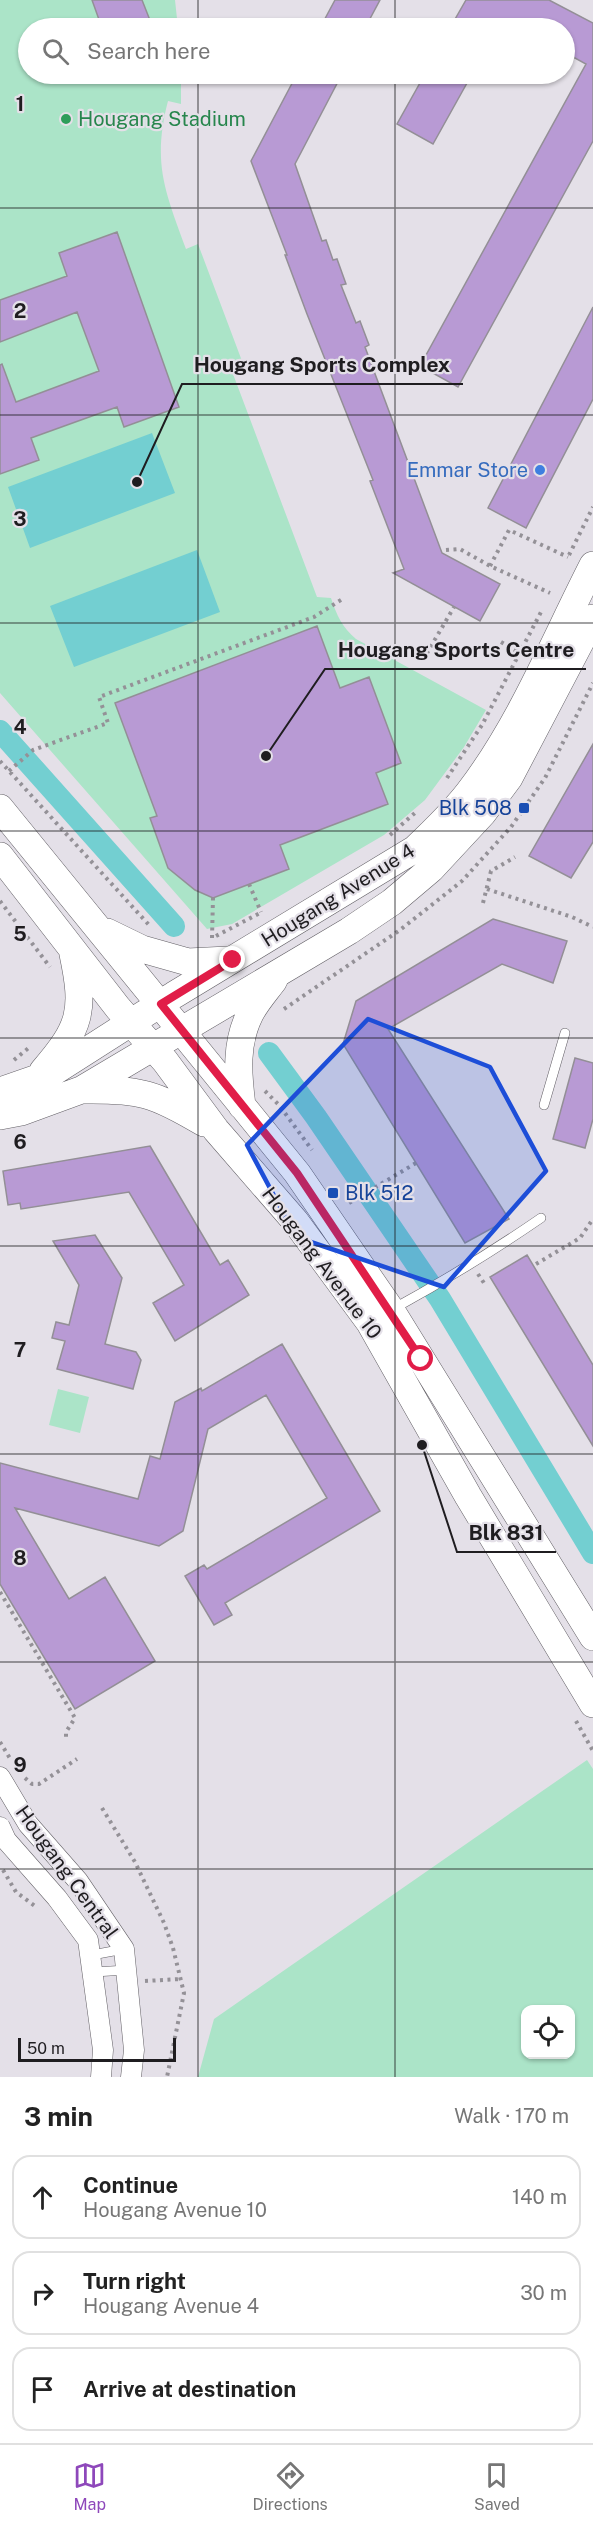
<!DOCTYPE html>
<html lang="en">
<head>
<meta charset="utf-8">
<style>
	:root { --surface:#fff; --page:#f2f2f2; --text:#222; --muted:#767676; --line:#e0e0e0; --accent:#8e48bb }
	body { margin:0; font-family:"Public Sans",sans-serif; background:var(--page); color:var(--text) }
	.controls { position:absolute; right:18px; bottom:18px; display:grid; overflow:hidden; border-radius:12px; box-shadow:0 2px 4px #0004 }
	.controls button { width:54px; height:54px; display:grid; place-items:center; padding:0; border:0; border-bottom:2px solid var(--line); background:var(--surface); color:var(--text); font:30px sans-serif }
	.scale { position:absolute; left:18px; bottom:15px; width:158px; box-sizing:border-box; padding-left:6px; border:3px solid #1f1d20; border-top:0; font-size:16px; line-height:21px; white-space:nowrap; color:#1f1d20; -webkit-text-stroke:4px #e4e0e8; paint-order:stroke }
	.stop { position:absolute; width:18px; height:18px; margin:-14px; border:4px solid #e11d48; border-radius:50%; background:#fff }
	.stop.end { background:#e11d48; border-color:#fff; box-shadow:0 2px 6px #0008 }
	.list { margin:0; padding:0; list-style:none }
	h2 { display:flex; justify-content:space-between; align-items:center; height:78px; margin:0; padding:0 24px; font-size:26px }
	h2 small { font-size:20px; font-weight:400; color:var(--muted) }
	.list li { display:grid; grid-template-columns:39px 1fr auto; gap:18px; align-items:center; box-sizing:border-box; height:84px; margin:0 12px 12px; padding:0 12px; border:2px solid var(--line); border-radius:18px }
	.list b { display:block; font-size:22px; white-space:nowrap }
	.list p { margin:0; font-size:20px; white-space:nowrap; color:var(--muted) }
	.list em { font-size:20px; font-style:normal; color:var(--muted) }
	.icon { flex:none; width:33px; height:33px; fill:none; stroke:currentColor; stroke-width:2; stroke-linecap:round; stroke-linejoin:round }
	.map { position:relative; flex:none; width:593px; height:2077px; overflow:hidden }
	.search { position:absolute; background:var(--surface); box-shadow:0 2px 4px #0004; left:18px; right:18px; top:18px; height:66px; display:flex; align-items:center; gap:15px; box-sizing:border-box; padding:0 21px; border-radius:33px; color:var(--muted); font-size:22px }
	.sheet { height:366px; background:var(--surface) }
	nav { display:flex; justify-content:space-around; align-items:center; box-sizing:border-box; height:84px; border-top:2px solid var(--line); background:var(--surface); font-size:16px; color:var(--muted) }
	nav a { display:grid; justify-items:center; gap:3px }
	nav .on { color:var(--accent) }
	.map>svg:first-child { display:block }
	.green { fill:#abe4c8; fill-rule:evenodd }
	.water { fill:#73cfd1 }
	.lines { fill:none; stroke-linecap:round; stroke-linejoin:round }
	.canal { stroke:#73cfd1; stroke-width:22 }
	.building { fill:#b89ad4; stroke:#938f96; stroke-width:1.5 }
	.lane-casing { stroke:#636066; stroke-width:10 }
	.street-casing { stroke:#636066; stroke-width:21 }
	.secondary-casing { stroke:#636066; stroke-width:28 }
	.path { stroke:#949197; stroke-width:4; stroke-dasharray:3 4.5; stroke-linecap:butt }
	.lane { stroke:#fff; stroke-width:9 }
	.street { stroke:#fff; stroke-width:20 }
	.secondary { stroke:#fff; stroke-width:27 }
	.route { stroke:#e11d48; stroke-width:8 }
	.marked { fill:#1d4ed8; fill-opacity:0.2; stroke:#1d4ed8; stroke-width:4.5; stroke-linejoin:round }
	.grid { fill:none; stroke:#1f1d20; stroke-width:1.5; stroke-opacity:0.55 }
	.leisure-dot { fill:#2e9e5b; stroke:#e4e0e8; stroke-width:2 }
	.shop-dot { fill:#3f7fe0; stroke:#e4e0e8; stroke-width:2 }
	.transit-dot { fill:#1a4fb4; stroke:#e4e0e8; stroke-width:2 }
	.labels { text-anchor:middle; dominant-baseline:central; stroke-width:4.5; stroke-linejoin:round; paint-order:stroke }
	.leisure-label { font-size:20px; fill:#27864d; stroke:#e4e0e8; text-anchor:start }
	.shop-label { font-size:20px; fill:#366cbe; stroke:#e4e0e8; text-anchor:end }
	.transit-label { font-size:20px; fill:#164399; stroke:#e4e0e8; text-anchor:end }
	.street-label { font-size:20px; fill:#1f1d20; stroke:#e4e0e8 }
	.grid-label { font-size:20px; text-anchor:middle; font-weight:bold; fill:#1f1d20; stroke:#e4e0e8; stroke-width:4.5; stroke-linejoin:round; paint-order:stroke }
	.leader { fill:none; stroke:#1f1d20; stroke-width:2 }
	.callout-dot { fill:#1f1d20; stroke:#e4e0e8; stroke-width:2 }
	.callout-label { font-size:21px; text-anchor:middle; font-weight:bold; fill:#1f1d20; stroke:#e4e0e8; stroke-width:4.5; stroke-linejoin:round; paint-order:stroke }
</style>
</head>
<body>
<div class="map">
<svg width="593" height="2077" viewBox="0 0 593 2077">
	<rect width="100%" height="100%" fill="#e4e0e8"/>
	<path class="green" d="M 0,0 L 175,0 L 178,28 L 28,28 L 28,74 L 181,74 L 181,104 L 168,101 C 152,163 165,191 186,249 L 198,244 L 242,361 L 230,366 L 317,597 L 331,598 C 337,616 342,627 356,639 L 486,710 L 464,747 L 425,800 L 384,835 L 232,924 L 207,929 L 0,693 Z
		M 58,1389 L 89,1397 L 80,1433 L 49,1425 Z
		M 587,1760 L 593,1769 L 593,2077 L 198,2077 L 214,2019 ZM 526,2010 L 570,2010 L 570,2054 L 526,2054 Z"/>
	<path class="water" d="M 152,433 L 175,493 L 30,548 L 8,487 Z
		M 197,550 L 220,612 L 74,667 L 50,606 Z"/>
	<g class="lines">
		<path class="canal" d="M 0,731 L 174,926
			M 269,1053 L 316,1117 L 440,1299 L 593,1553"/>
	</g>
	<path class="building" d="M 92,0 L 142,0 L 153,28 L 102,28 Z
		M 335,0 L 380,0 L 365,28 L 320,28 Z
		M 466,0 L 549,0 L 593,23 L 593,141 L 458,387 L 420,366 L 586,64 L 564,52 L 564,28 L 450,28 Z
		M 297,74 L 342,74 L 295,164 L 322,241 L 326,240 L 333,260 L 337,259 L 346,284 L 341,285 L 356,323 L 360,321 L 369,345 L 365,347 L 442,553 L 500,584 L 480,621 L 393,573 L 404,569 L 370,481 L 373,480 L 307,314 L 285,255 L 287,255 L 251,161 Z
		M 425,74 L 472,74 L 433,144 L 397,124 Z
		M 117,232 L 179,407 L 124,427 L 117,407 L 31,438 L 39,460 L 0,474 L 0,365 L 2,364 L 16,402 L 99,371 L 77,312 L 0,342 L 0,300 L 67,276 L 59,253 Z
		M 593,307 L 593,399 L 526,528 L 488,508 Z
		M 317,626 L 340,688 L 369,677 L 401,763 L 376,773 L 388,804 L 280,845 L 289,869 L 213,898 L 195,890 L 168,868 L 150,818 L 157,816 L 115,703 Z
		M 593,744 L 593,842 L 571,878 L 529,856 Z
		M 493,919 L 567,941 L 553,983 L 502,964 L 388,1029 L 509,1219 L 465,1243 L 343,1044 L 356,1001 Z
		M 575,1058 L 593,1063 L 593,1119 L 585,1148 L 553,1139 Z
		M 150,1146 L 220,1265 L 228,1260 L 249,1295 L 175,1341 L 153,1303 L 184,1285 L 129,1192 L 21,1209 L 20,1203 L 8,1205 L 3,1171 Z
		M 95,1235 L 122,1278 L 105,1344 L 136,1352 L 141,1360 L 133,1389 L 57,1369 L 65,1341 L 52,1338 L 56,1322 L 69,1325 L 79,1285 L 53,1241 Z
		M 527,1255 L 593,1365 L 593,1446 L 490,1277 Z
		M 282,1344 L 380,1511 L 225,1603 L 232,1615 L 214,1625 L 185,1576 L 204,1565 L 207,1569 L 327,1498 L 266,1395 L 208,1429 L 183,1531 L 159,1546 L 15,1508 L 69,1599 L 105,1577 L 155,1661 L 75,1709 L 0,1584 L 0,1463 L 138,1499 L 150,1456 L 160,1459 L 175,1402 L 201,1388 L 202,1391 Z"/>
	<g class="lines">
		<g class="lane-casing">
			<path id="lane" d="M 544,1105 L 565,1033
				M 393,1309 C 444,1281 493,1251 541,1218
				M 92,1955 L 124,1949
				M 94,1972 L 127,1970"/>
		</g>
		<g class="street-casing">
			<path id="street" d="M 0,1777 L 28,1824 L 78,1881 L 124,1949 L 134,2050 L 131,2077
				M 0,1827 L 6,1840 L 57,1898 L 88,1940 L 103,2050 L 101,2077"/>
		</g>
		<g class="secondary-casing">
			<path id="secondary" d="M 0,808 L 297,1173 L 391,1310 L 593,1637
				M 0,856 L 118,1008 L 165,1061 L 216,1130 L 295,1221 L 370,1323 L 468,1496 L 593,1704
				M 107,932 L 142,949 L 188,962 L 228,960
				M 43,1071 C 81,1027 85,1011 73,954
				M 82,1090 C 140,1089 154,1093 204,1123
				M 0,1091 L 52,1073 L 174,995 L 415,849 C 434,831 453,813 469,792 C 521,724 554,641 593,565
				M 242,1106 C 238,1074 235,1044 250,1014 C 256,1002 266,991 274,980
				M 0,1116 L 21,1112 L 81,1090 L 349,931 L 392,902 L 431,869 L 483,813 L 509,778 L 593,618"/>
		</g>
		<path class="path" d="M 446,550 L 460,549 L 490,566 L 550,593
			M 569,555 L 593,507
			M 490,566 L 509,530 L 568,557
			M 501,642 L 520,653
			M 423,660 L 454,607
			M 0,761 L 149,925
			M 9,771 L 33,750 L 108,723 L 99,697 L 314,617 L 344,598
			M 447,778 L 482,725 L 541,612
			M 390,835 L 416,812
			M 249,884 L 261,912
			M 487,889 L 572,917 L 593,927
			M 0,901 L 50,967
			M 483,903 L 491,871 L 515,857
			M 216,936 L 260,913
			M 212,938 L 213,898
			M 284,1009 L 400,930 L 462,881 L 511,827 L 545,778 L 593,683
			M 14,1060 L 31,1046
			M 265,1091 L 279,1105 L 312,1150
			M 349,1203 L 416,1163
			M 536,1264 L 580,1238 L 593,1219
			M 478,1274 L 486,1286
			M 0,1592 L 75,1718 L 66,1732 L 66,1739
			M 576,1721 L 593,1751
			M 0,1742 L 11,1760
			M 25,1778 L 32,1784 L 39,1784 L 77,1759
			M 102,1808 L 135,1862 L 164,1923 L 173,1948 L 184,1993 L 167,2077
			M 3,1870 L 16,1892 L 35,1906
			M 145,1981 L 181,1979"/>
		<use href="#lane" class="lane"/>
		<use href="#street" class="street"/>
		<use href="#secondary" class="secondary"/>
	</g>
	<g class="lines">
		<path class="route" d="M 233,960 L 161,1004 L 297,1173 L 421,1359"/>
	</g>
	<path class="marked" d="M 368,1019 L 490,1067 L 546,1171 L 444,1287 L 296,1237 L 247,1145 Z"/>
	<path class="grid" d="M 198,0 L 198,28M 395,0 L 395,28M 198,74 L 198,2077M 395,74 L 395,2077M 0,208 L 593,208M 0,415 L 593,415M 0,623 L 593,623M 0,831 L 593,831M 0,1038 L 593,1038M 0,1246 L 593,1246M 0,1454 L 593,1454M 0,1662 L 593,1662M 0,1869 L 593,1869"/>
	<circle class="leisure-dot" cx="66" cy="119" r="6"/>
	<circle class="shop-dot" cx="540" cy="470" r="6"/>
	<g class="transit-dot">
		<rect x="518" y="802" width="12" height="12" rx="3"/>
		<rect x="327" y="1187" width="12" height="12" rx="3"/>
	</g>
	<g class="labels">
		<g class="leisure-label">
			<text x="78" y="119">Hougang Stadium</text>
		</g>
		<g class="shop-label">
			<text x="528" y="470">Emmar Store</text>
		</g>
		<g class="transit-label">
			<text x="512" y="808">Blk 508</text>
			<text x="345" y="1193" text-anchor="start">Blk 512</text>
		</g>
		<g class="street-label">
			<text transform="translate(338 895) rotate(-32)">Hougang Avenue 4</text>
			<text transform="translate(322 1263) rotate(53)">Hougang Avenue 10</text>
			<text transform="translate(67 1872) rotate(54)">Hougang Central</text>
		</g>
	</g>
	<g class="grid-label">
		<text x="20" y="111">1</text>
		<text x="20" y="318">2</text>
		<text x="20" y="526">3</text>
		<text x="20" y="734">4</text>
		<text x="20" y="941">5</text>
		<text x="20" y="1149">6</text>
		<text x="20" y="1357">7</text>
		<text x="20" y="1565">8</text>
		<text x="20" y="1772">9</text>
	</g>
	<path class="leader" d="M137 482L182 384H463M266 756L325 669H586M422 1445L457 1552H556"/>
	<g class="callout-dot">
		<circle cx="137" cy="482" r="6"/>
		<circle cx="266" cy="756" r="6"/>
		<circle cx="422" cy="1445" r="6"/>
	</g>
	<g class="callout-label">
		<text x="322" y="372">Hougang Sports Complex</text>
		<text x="456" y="657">Hougang Sports Centre</text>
		<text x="506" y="1540">Blk 831</text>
	</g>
</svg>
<div class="controls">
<button><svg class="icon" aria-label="locate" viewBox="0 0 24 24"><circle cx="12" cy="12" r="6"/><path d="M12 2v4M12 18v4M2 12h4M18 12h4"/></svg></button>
</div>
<div class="scale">50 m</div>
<div class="stop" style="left:421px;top:1359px"></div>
<div class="stop end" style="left:233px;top:960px"></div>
<div class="search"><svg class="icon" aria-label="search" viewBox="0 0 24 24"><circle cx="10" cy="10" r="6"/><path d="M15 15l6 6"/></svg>Search here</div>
</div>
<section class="sheet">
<h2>3 min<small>Walk · 170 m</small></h2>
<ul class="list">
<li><svg class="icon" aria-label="ahead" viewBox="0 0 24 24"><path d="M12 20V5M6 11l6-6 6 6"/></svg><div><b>Continue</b><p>Hougang Avenue 10</p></div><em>140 m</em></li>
<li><svg class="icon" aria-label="right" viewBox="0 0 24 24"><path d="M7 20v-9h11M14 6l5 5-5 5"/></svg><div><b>Turn right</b><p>Hougang Avenue 4</p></div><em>30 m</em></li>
<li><svg class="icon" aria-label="arrive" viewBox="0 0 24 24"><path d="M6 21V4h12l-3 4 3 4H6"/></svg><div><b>Arrive at destination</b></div></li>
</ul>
</section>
<nav>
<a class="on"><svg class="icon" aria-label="map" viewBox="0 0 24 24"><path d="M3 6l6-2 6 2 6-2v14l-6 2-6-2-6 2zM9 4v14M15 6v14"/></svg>Map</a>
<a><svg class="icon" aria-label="directions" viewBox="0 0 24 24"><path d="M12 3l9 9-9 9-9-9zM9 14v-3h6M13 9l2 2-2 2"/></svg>Directions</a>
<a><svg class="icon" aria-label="saved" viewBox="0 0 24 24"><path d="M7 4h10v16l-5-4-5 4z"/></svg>Saved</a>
</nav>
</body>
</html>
